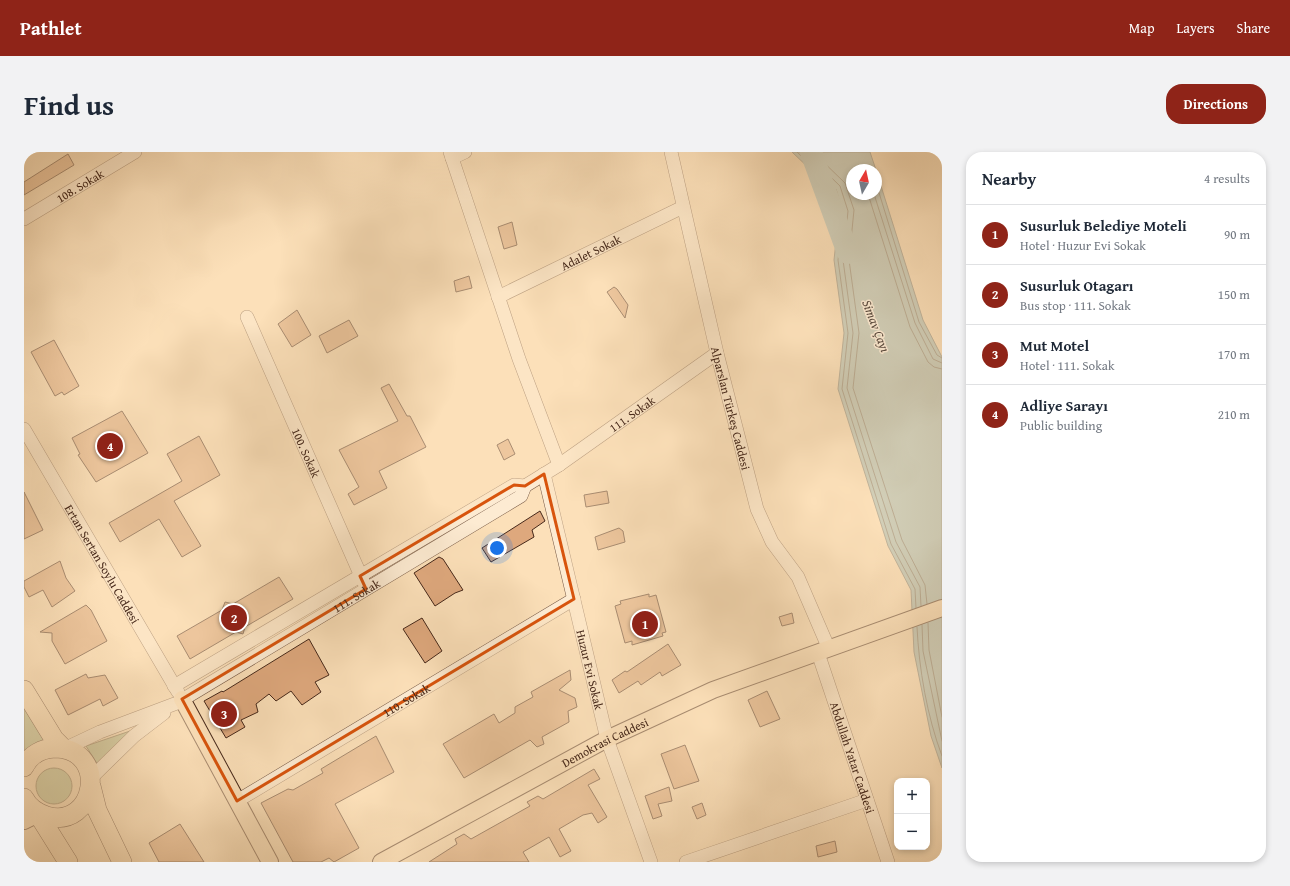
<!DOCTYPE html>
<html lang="en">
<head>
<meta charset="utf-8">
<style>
	:root { --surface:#fff; --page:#f2f2f3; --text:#1f2937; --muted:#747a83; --line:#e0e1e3; --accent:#8f2418 }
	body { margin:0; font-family:"Gentium Book Plus",serif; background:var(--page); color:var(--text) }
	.controls { position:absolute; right:12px; bottom:12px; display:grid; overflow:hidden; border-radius:8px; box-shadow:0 2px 6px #0003 }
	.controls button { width:36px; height:36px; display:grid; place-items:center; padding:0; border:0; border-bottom:1px solid var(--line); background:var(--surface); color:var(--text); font:20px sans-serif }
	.compass { position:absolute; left:822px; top:12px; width:36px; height:36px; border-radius:50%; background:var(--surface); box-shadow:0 2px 6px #0003; rotate:9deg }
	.you { position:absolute; left:473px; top:396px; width:14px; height:14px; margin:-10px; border:3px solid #fff; border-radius:50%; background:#1a73e8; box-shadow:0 0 0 6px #1a73e833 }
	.badge { display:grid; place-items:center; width:26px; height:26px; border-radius:50%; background:var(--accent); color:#fff; font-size:13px; font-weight:700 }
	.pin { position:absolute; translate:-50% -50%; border:2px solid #fff; box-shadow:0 1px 4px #0006 }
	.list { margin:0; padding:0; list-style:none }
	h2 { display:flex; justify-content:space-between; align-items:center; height:52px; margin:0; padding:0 16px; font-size:17px }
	h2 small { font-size:13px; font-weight:400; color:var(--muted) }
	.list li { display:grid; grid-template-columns:26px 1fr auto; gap:12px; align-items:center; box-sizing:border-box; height:60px; padding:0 16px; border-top:1px solid var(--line) }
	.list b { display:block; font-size:15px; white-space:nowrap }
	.list p { margin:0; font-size:13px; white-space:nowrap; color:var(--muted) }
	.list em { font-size:13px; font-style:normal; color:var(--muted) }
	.map { position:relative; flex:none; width:918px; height:710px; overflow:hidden; border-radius:16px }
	header { display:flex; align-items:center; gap:24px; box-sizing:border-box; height:56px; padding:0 20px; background:var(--accent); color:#fff }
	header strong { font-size:19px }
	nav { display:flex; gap:22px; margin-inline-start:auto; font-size:14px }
	.intro { display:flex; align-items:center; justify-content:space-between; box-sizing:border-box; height:96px; padding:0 24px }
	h1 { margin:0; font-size:28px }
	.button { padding:10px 18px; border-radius:16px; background:var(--accent); color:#fff; font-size:14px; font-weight:700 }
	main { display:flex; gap:24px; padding:0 24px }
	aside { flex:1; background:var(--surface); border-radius:16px; box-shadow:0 2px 6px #0003 }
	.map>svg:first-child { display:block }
	.green { fill:#b9c394; stroke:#807657 }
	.water { fill:#a0bbb6; stroke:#7c8078 }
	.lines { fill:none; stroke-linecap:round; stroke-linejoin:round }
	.shore { stroke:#737268; stroke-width:1 }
	.river { stroke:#a0bbb6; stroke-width:22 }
	.building { fill:#dea87d; stroke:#46281a }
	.minor-casing { stroke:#745642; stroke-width:14 }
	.major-casing { stroke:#46281a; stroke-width:18 }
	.highway-casing { stroke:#46281a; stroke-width:20 }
	.minor { stroke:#fdebd2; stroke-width:13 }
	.major { stroke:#fce0b9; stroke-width:16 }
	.highway { stroke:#fce0b9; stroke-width:19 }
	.marked { fill:none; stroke:#d8540d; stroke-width:3; stroke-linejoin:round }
	.labels { text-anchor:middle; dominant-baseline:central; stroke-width:3; stroke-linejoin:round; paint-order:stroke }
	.street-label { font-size:12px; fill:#46281a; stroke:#fdebd2 }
	.water-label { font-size:13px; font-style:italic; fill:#5c4d41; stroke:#fdebd2 }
</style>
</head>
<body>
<header>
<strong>Pathlet</strong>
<nav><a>Map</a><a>Layers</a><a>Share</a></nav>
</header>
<div class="intro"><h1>Find us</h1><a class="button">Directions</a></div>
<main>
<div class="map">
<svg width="918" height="710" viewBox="0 0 918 710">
	<rect width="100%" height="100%" fill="#fce0b9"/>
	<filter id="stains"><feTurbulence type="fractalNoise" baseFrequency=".005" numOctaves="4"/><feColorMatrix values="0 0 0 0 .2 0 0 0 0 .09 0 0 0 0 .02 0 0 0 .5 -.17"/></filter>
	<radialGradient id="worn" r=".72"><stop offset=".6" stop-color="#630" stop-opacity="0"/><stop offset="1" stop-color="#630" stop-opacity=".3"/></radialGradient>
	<path class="green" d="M 0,550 L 24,588 L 0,602 Z
		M 112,577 L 74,613 L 62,594 Z
		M12 634a18 18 0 1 1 36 0a18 18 0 1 1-36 0Z"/>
	<path class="water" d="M 768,0 L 846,0 L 852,18 L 828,18 L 828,42 L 852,42 L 852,18 L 899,168 L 918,205 L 918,616 L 907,584 L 890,500 L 887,438 L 864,394 L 814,237 L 820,181 L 810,108 L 815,62 L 809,39 Z"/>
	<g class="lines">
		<path class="shore" d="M 773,0 L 812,37 L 819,61 L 814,108 L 824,181 L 818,237 L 867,392 L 891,437 L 892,456
			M 781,0 L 816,34 L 824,59 L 819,108 L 829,181 L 823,236 L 872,390 L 896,435 L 897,454
			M 789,0 L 821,31 L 830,58 L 825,108 L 835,181 L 829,236 L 878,388 L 901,433 L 903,452
			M 852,31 L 895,170 L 913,203 L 918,206
			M 844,42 L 886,175 L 904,210 L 910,215 L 918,217
			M 850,42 L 891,171 L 909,207 L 918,211
			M 904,471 L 905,498 L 918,565
			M 898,473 L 899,499 L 918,589
			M 893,475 C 895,517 903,564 918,604"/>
		<path class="river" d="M 787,0 L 824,101"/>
	</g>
	<path class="building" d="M 44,2 L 50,13 L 0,43 L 0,30 Z
		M 488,70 L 493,93 L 480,97 L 474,75 Z
		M 445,124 L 448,136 L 432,140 L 430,129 Z
		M 590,135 L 593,137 L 604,153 L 601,166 L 583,140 Z
		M 273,158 L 287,183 L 268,195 L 254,172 Z
		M 325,168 L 334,184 L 303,201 L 295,184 Z
		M 30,188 L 55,234 L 40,243 L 38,240 L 31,244 L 7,200 Z
		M 365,232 L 383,264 L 386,264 L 402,295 L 355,319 L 363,336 L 330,353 L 324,342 L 335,335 L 315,298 L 374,269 L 357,236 Z
		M 98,259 L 124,301 L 72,330 L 54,303 L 56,302 L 48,286 Z
		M 175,284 L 196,323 L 150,349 L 177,394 L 158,405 L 135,367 L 96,390 L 85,371 L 158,329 L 143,302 Z
		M 484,287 L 491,302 L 480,308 L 473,293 Z
		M 583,339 L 585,351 L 562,355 L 560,343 Z
		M 0,340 L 19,378 L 0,387 Z
		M 516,359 L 521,369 L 508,378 L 510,385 L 467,410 L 458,396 Z
		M 595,376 L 599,379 L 601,390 L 574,398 L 571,385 Z
		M 415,405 L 419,407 L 439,438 L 431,441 L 411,454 L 390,421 Z
		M 36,409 L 42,426 L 51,439 L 28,455 L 19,438 L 5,445 L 0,435 L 0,429 Z
		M 255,425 L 269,447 L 221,475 L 219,482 L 212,480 L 166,507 L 153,484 L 198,458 L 201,450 L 209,452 Z
		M 625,442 L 625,445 L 632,443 L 642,480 L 638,481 L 639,484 L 608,493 L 608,489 L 601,491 L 591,454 L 597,452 L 596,449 Z
		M 62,453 L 67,458 L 83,489 L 41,512 L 28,489 L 28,481 L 16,480 Z
		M 768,461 L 770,471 L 758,474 L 755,465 Z
		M 398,466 L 418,499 L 401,511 L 379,477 Z
		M 285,487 L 305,523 L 291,530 L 297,540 L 278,553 L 267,539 L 252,549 L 245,542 L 232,552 L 234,560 L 217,568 L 221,575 L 202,586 L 180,549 L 198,539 L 199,540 Z
		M 644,492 L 657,513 L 638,524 L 636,520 L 617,533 L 614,529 L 595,541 L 588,528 L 601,519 L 603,520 Z
		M 546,518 L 547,528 L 535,538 L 551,546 L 553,555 L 544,559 L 545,570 L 518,585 L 520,592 L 513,595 L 506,588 L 440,626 L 419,592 L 470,562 L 475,571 L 491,561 L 491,555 L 509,545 L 507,540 Z
		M 62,522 L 64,526 L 81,523 L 94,546 L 79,554 L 76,547 L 44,563 L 31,538 Z
		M 743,539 L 756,567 L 736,575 L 724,548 Z
		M 352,584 L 370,620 L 311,652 L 335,696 L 310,710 L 305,706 L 297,710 L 269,710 L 237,651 L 264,637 L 269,638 L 299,621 L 297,617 Z
		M 661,593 L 675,629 L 650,637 L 637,602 Z
		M 570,617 L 576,627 L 564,633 L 583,665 L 574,671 L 568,661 L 559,663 L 535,677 L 547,699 L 536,705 L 525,685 L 499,700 L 505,710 L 405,710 L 433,692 L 431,687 L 440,682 L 447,687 L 506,654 L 503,650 L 514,644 L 519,647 Z
		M 645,635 L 648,649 L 634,652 L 638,664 L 629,667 L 621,644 Z
		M 678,651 L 682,663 L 673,667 L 668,655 Z
		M 156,672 L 180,710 L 135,710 L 125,691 Z
		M 811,689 L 813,700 L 794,705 L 792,694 Z"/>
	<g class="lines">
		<g class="minor-casing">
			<g id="minor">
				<path d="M 426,0 L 495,207 L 535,313"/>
				<path id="s1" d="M 647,0 L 693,201 L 733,357 L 748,390 L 774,425 L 805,497"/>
				<path d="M 428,6 L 441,0"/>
				<path id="s2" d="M 0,67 L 111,0"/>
				<path id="s3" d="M 474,145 L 659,55"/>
				<path id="s4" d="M 223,165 L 340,431"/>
				<path id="s5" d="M 0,277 L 154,540"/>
				<path id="s6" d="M 520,322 L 583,587 L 627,710"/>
				<path id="s7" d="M 794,501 L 864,710"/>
				<path id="s8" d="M 150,534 L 490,333 L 501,334 L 535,313 L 693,201"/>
				<path id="s9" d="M 40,597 L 76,580 L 153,551 L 497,344 L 501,334"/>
				<path d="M 67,626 L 110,584 L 140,561"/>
				<path id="s10" d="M 213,649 L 550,447"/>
				<path d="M 662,710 L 843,648"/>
			</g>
		</g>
		<g class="major-casing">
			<g id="major">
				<path d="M 158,547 L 246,710"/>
				<path d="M 0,669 L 14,662"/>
				<path id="s11" d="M 357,710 L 583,587 L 689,538 L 918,456"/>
			</g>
		</g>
		<g class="highway-casing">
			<path id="highway" d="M 0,538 L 30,587 L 40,597
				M 0,615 C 6,603 18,596 32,596 C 86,598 71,678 23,664 C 13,661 5,656 0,646
				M 67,634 L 73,658 L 98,710
				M 14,662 L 44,710"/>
		</g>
		<use href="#minor" class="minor"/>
		<use href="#major" class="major"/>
		<use href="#highway" class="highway"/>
	</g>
	<path d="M0 0H918V710H0ZM 520,322 L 550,447 L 213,649 L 158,547 L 342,437 L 336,424 L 490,333 L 501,334 Z" fill="#fce0b9" fill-opacity=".55" fill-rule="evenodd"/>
	<path class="marked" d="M 520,322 L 550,447 L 213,649 L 158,547 L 342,437 L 336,424 L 490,333 L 501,334 Z"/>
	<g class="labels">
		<g class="street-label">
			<text stroke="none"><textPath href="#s2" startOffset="65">108. Sokak</textPath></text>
			<text stroke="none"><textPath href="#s3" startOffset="103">Adalet Sokak</textPath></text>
			<text stroke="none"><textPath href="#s1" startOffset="263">Alparslan Türkeş Caddesi</textPath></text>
			<text stroke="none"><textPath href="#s8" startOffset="535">111. Sokak</textPath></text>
			<text stroke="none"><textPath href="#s4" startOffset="148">100. Sokak</textPath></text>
			<text stroke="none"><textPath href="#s5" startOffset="156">Ertan Sertan Soylu Caddesi</textPath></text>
			<text stroke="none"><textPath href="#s9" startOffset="331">111. Sokak</textPath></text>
			<text stroke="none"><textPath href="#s6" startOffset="201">Huzur Evi Sokak</textPath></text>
			<text stroke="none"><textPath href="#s10" startOffset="197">110. Sokak</textPath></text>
			<text stroke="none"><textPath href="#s11" startOffset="254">Demokrasi Caddesi</textPath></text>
			<text stroke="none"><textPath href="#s7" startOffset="110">Abdullah Yatar Caddesi</textPath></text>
		</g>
		<g class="water-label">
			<text transform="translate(852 174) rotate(69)">Simav Çayı</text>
		</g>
	</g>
	<rect width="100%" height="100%" filter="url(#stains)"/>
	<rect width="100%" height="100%" fill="url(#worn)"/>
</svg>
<div class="controls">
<button>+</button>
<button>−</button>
</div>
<svg class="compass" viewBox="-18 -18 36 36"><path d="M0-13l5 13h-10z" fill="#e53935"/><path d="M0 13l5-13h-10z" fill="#747a83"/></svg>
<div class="you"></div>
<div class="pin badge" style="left:621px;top:472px">1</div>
<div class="pin badge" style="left:210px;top:466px">2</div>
<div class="pin badge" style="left:200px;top:562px">3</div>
<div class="pin badge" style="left:86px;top:294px">4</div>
</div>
<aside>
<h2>Nearby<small>4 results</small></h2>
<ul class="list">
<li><span class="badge">1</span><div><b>Susurluk Belediye Moteli</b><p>Hotel · Huzur Evi Sokak</p></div><em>90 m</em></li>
<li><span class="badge">2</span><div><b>Susurluk Otagarı</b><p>Bus stop · 111. Sokak</p></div><em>150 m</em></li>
<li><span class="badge">3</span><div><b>Mut Motel</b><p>Hotel · 111. Sokak</p></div><em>170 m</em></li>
<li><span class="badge">4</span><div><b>Adliye Sarayı</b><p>Public building</p></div><em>210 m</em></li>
</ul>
</aside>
</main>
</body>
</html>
